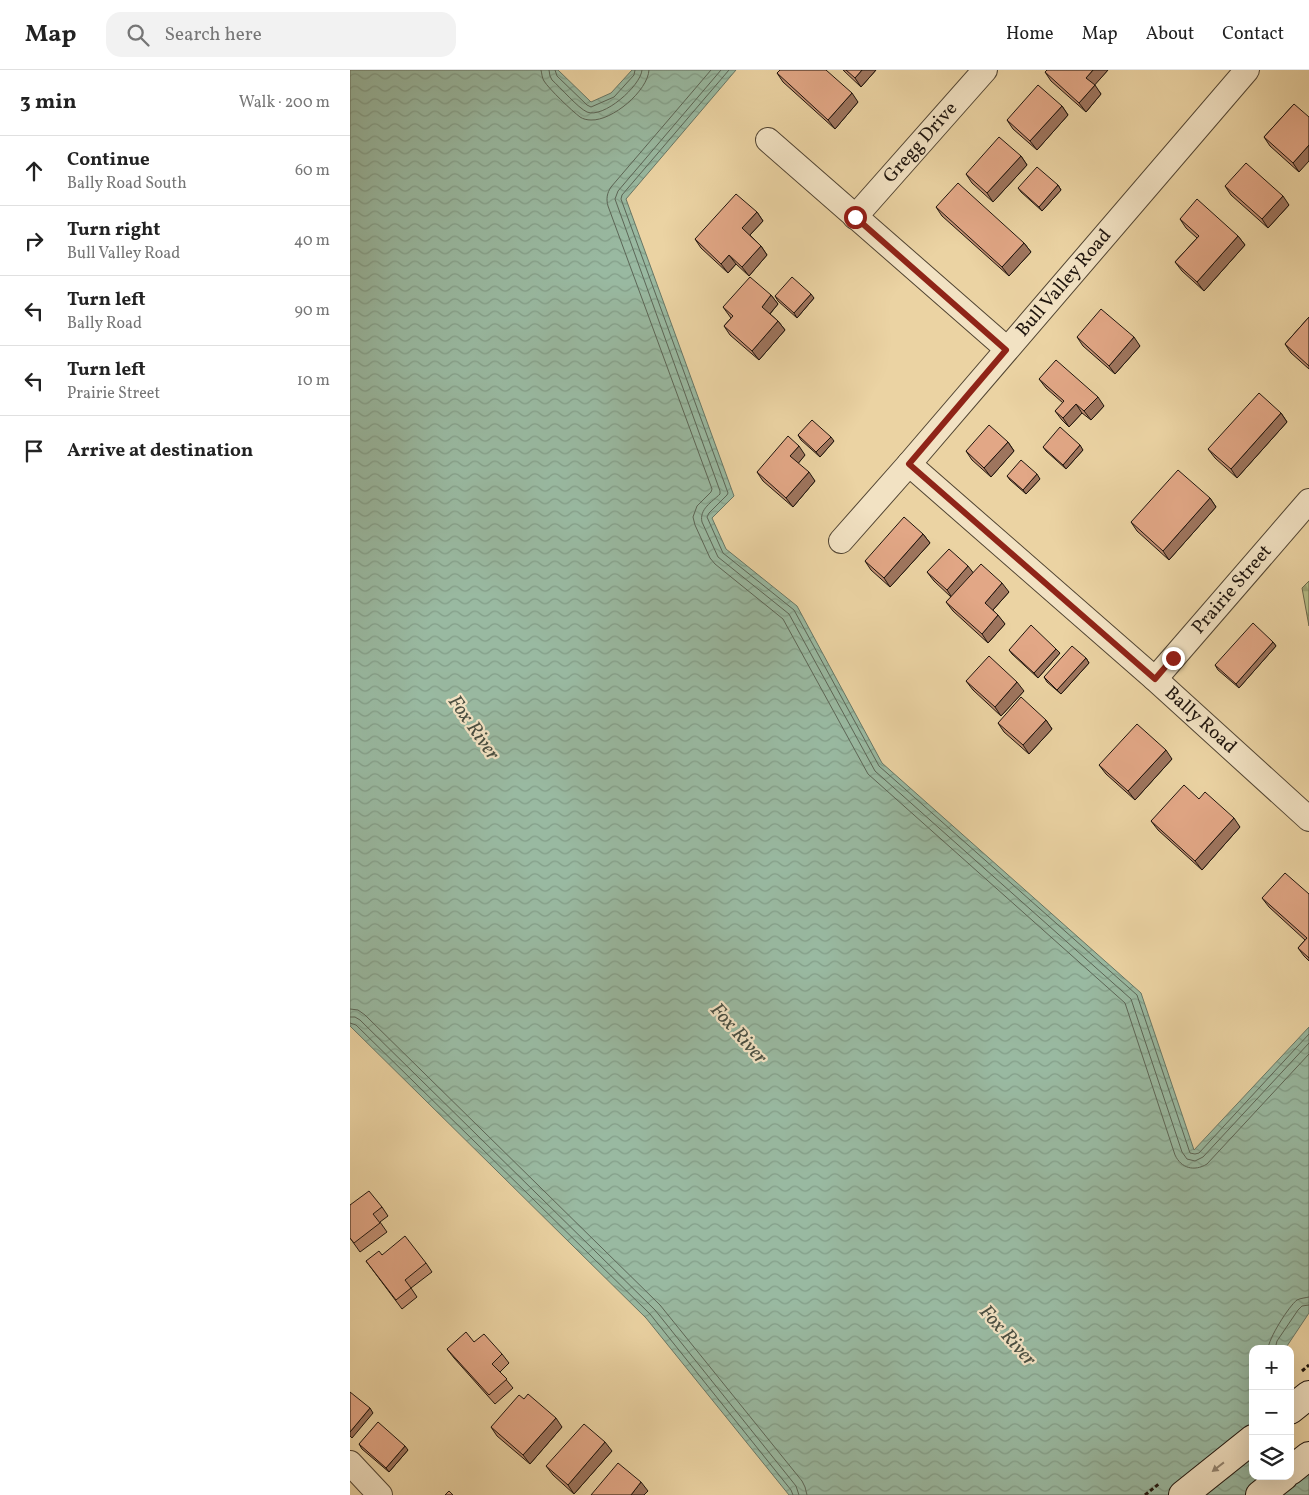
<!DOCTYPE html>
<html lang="en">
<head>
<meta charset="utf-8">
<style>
	:root { --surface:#fff; --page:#f2f2f2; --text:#222; --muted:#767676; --line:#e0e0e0 }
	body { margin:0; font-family:Vollkorn,serif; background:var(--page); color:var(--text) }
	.controls { position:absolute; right:15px; bottom:15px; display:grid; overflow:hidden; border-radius:10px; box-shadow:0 5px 20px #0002 }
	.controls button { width:45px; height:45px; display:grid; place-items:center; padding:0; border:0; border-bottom:1px solid var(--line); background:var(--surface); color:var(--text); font:25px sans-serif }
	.stop { position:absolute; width:15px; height:15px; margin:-11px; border:4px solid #8f2418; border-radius:50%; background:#fff }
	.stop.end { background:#8f2418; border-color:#fff; box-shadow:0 1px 5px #0008 }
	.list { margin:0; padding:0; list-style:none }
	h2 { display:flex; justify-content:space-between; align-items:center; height:65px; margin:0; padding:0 20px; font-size:21px }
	h2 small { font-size:16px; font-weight:400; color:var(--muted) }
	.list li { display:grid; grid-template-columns:32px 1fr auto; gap:15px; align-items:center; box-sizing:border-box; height:70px; padding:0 20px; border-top:1px solid var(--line) }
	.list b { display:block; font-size:19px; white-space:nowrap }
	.list p { margin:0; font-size:16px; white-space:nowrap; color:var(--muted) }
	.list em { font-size:16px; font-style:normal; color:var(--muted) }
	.icon { flex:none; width:28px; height:28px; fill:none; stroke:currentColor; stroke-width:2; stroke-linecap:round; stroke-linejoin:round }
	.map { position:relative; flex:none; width:959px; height:1425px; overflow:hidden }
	header { display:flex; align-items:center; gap:30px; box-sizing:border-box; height:70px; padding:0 25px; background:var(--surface); border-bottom:1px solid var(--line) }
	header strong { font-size:24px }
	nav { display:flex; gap:28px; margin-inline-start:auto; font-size:18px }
	.search { width:350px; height:45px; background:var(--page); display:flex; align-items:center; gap:12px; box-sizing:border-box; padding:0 18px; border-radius:15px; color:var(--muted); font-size:19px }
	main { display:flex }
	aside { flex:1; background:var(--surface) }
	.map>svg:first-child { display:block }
	.forest { fill:url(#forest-firs); stroke:#6a684a }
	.water { fill:url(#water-waves); stroke:#687766 }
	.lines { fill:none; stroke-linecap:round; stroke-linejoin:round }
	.shore { stroke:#5c6657; stroke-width:1 }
	.street-casing { stroke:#514432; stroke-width:26 }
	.secondary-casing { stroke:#1e140d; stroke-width:30 }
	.path { stroke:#1e140d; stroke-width:3; stroke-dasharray:4 2.5; stroke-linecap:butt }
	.street { stroke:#f2e2c3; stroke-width:24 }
	.secondary { stroke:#f2e2c3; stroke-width:28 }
	.wall { fill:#c29073; stroke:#1e140d }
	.shaded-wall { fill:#9e755e; stroke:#1e140d }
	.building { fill:#e2a786; stroke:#1e140d }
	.oneway { fill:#938571 }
	.route { stroke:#8f2418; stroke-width:6 }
	.labels { text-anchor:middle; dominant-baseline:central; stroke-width:4.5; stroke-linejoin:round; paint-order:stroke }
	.street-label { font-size:19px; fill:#1e140d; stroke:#f2e2c3 }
	.water-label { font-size:20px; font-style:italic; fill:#494e41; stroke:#f2e2c3 }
</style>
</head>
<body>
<header>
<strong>Map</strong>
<div class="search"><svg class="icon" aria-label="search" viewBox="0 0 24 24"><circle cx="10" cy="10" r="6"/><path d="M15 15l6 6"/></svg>Search here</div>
<nav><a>Home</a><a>Map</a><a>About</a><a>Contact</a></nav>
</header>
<main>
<aside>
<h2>3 min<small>Walk · 200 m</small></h2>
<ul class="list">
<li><svg class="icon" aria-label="ahead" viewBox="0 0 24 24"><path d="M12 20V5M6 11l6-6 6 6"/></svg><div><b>Continue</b><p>Bally Road South</p></div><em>60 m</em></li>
<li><svg class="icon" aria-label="right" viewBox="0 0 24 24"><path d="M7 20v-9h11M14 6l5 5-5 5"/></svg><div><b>Turn right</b><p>Bull Valley Road</p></div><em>40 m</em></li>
<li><svg class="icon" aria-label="left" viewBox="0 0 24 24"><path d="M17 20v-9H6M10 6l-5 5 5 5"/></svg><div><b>Turn left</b><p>Bally Road</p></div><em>90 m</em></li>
<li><svg class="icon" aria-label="left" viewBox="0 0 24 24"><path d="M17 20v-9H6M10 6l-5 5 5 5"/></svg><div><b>Turn left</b><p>Prairie Street</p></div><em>10 m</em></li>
<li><svg class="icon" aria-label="arrive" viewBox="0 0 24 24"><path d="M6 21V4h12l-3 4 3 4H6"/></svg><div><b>Arrive at destination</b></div></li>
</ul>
</aside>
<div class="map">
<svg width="959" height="1425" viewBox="0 0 959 1425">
	<defs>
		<pattern id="forest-firs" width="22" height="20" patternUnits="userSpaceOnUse" patternTransform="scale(1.25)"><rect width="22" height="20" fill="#b5bd87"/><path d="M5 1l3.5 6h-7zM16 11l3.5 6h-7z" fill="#9ba273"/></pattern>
		<pattern id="water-waves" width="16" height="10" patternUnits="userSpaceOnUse" patternTransform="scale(1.25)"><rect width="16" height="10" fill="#99b9a1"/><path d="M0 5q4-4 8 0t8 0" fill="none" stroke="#839e89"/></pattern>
	</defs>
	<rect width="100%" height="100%" fill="#ebd3a3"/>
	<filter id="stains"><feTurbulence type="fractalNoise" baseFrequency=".004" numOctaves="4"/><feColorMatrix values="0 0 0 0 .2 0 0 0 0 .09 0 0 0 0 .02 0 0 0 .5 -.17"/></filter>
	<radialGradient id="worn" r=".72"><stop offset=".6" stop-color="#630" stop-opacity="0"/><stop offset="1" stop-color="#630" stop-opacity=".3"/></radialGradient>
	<path class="forest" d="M 959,511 L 959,556 L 952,518 Z"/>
	<path class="water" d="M 0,0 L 208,0 L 241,32 L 261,23 L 282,0 L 386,0 L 276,129 L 384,426 L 362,448 L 376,479 L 447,536 L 532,693 L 791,923 L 844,1080 L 959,957 L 959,1243 L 935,1279 L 903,1279 L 903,1406 L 940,1406 L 940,1373 L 947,1384 L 959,1395 L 959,1425 L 439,1425 L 296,1248 L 0,956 Z"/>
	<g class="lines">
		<path class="shore" d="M 191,0 C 192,4 192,8 194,11 C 199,19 222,41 230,47 C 233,49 237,50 241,50 C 262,51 298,21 299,0
			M 199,0 L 200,6 L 202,10 C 210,17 228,38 237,42 C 253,49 291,16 292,0
			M 205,0 L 207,6 L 237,35 L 241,37 L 264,27 L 284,5 L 285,0
			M 361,0 L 261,117 C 257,123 256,129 258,136 L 362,419 L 361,422 L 347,436 L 343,447 L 345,455 L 360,488 L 365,494 L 433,549 L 518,704 L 775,933 L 825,1085 C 831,1098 844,1102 857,1094 L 959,984
			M 371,0 L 268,121 L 265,129 L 370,421 L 370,424 C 362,432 349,439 352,452 L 368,487 L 439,544 L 525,701 L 781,929 L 832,1082 L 837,1089 L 845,1091 L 853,1087 L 959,973
			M 379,0 L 272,125 L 271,129 L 378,423 L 377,425 L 359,443 L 357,447 L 373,483 L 444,540 L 529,696 L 787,925 L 840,1083 L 845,1084 L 849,1083 L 959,964
			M 0,939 L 8,940 L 15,945 L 310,1235 L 452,1411 L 455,1417 L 457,1425
			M 0,947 L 5,947 L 10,950 L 305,1240 L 446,1416 L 449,1425
			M 0,953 L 6,955 L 300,1244 L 441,1420 L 443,1425
			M 918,1279 C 918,1269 939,1236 947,1230 C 951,1228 955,1228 959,1227
			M 925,1279 L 927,1271 L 948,1240 L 952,1236 L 959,1235"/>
		<g class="street-casing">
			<g id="street">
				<path d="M 418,70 L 657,279"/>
				<path id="s1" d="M 505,147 L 635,0"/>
				<path id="s2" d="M 559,394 L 805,609 L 959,749"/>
				<path id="s3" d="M 491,471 L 559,394 L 897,0"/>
				<path id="s4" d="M 805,609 L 959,431"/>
				<path d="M 0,1393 L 30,1425"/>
			</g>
		</g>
		<g class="secondary-casing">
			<path id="secondary" d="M 940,1340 L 959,1325
				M 940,1401 L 959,1386
				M 833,1425 L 903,1369
				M 910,1425 L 934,1406"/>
		</g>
		<path class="path" d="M 952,1301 L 959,1295
			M 795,1425 L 810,1413"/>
		<use href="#street" class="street"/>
		<use href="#secondary" class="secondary"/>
	</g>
	<path class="wall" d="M 493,0 L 526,0 L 511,17 Z
		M 758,0 L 744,15 L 751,24 L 736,42 L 701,11 L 695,2 Z
		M 427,3 L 508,32 L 485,59 L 433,12 Z
		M 944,34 L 949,102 L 920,76 L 914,67 Z
		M 712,36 L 718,45 L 687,80 L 663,59 L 657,50 Z
		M 671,86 L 677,95 L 643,132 L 622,113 L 616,104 Z
		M 708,115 L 711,120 L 692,141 L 671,122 L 668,118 Z
		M 875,116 L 939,135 L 918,158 L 881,125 Z
		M 586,137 L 674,173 L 681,182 L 659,206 L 592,146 Z
		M 407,142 L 413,151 L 400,165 L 411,176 L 417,185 L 399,206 L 386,194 L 378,203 L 351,178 L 345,169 Z
		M 830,149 L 888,166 L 895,175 L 854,221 L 832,201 L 825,192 L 847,168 L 836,158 Z
		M 421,225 L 428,234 L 420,244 L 428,251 L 435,260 L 409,290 L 380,265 L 374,256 L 381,248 L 373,237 Z
		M 425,226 L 464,228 L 447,248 L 428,231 Z
		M 959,247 L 959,299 L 941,283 L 935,274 Z
		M 727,267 L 790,276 L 765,304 L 733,276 Z
		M 689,309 L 754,336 L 741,350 L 732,343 L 719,357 L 712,350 L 705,341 L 713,333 L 696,318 Z
		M 931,343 L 937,352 L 887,408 L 865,388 L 858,379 Z
		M 448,365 L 484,371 L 470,387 L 451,370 Z
		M 658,372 L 664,381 L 641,407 L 622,390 L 616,381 Z
		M 693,377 L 733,380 L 716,399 L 696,381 Z
		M 455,385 L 448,393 L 465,411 L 443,437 L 413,411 L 407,402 Z
		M 657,406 L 690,409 L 676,424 L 660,410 Z
		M 860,428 L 866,437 L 819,490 L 787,461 L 781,452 Z
		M 573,464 L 580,473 L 540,517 L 521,500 L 515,491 Z
		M 577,502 L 623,503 L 659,522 L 643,540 L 655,554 L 638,573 L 603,541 L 596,532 L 601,527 L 584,511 Z
		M 923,572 L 926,576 L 889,618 L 868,600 L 865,595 Z
		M 659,580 L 710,583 L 688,608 L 662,584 Z
		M 736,588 L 739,593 L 711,624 L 697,612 L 694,607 Z
		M 616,611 L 674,621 L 651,646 L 623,620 Z
		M 696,650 L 702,659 L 679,684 L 654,662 L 648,653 Z
		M 822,689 L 785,730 L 756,704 L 749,695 Z
		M 849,729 L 890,757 L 852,800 L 808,760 L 801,751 Z
		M 959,824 L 959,891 L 954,886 L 948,878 L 955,870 L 919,837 L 912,828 Z
		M 0,1135 L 32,1137 L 38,1146 L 30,1152 L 37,1162 L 10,1182 L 0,1168 Z
		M 32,1185 L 76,1193 L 82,1202 L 61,1218 L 67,1227 L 52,1239 L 16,1191 Z
		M 124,1272 L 152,1284 L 159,1293 L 150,1302 L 163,1318 L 145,1334 L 104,1288 L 97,1279 Z
		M 141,1357 L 212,1357 L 180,1394 L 147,1366 Z
		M 9,1374 L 58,1380 L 39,1402 L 12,1379 Z
		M 262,1381 L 224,1424 L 203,1405 L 196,1396 Z"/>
	<path class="shaded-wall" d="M 512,0 L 526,0 L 511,17 L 505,8 Z
		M 743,0 L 758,0 L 743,17 L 736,8 Z
		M 745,15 L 751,24 L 736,42 L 729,33 Z
		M 502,23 L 508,32 L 485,59 L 478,50 Z
		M 712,36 L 718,45 L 687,80 L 680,71 Z
		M 959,75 L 959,91 L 949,102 L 943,93 Z
		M 671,86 L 677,95 L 643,132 L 637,123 Z
		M 708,115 L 711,120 L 692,141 L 689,137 Z
		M 933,126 L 939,135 L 918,158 L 912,149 Z
		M 407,142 L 413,151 L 398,167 L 392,158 Z
		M 888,166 L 895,175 L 854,221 L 847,212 Z
		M 674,173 L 681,182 L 659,206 L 652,197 Z
		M 411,176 L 417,185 L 399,206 L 392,197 Z
		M 379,185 L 386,194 L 378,203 L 371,194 Z
		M 461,224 L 464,228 L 447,248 L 444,243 Z
		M 421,225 L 428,234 L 418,246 L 412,237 Z
		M 428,251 L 435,260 L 409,290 L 402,281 Z
		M 784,267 L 790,276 L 765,304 L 759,296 Z
		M 748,327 L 754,336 L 741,350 L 734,341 Z
		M 726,334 L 732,343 L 719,357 L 713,348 Z
		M 931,343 L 937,352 L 887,408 L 881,399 Z
		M 481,367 L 484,371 L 470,387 L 466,382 Z
		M 658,372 L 664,381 L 641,407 L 634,398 Z
		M 730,375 L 733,380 L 716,399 L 713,395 Z
		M 449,376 L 455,385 L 447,395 L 440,386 Z
		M 459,402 L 465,411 L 443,437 L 436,428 Z
		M 687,404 L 690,409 L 676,424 L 673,420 Z
		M 860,428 L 866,437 L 819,490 L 813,481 Z
		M 573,464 L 580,473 L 540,517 L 534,508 Z
		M 618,496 L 625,505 L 603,529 L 597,520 Z
		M 652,513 L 659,522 L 641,542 L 635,533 Z
		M 648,545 L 655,554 L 638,573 L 632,564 Z
		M 923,572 L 926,576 L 889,618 L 886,614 Z
		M 706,579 L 710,583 L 688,608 L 684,603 Z
		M 736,588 L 739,593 L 711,624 L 707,620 Z
		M 667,612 L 674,621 L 651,646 L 645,637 Z
		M 696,650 L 702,659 L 679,684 L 673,675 Z
		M 816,680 L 822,689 L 785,730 L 778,721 Z
		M 884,748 L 890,757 L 852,800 L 845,791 Z
		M 20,1338 L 23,1343 L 2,1368 L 0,1366 L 0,1362 Z
		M 206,1348 L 212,1357 L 180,1394 L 173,1385 Z
		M 255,1372 L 262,1381 L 224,1424 L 218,1415 Z
		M 55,1376 L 58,1380 L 39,1402 L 36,1398 Z
		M 291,1412 L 298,1421 L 294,1425 L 281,1425 Z"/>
	<path class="building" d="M 430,0 L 476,0 L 502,23 L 478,50 L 427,3 Z
		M 496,0 L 512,0 L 505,8 Z
		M 697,0 L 743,0 L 736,8 L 745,15 L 729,33 L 695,2 Z
		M 688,15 L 712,36 L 680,71 L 657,50 Z
		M 944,34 L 959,47 L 959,75 L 943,93 L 914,67 Z
		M 649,67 L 671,86 L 637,123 L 616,104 Z
		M 896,93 L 933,126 L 912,149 L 875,116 Z
		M 687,97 L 708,115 L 689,137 L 668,118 Z
		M 608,113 L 674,173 L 652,197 L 586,137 Z
		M 386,124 L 407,142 L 392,158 L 411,176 L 392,197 L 379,185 L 371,194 L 345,169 Z
		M 847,129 L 888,166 L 847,212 L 825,192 L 849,166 L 830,149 Z
		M 400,207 L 421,225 L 412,237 L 428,251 L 402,281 L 374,256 L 383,246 L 373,237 Z
		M 442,207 L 461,224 L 444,243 L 425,226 Z
		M 751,239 L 784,267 L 759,296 L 727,267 Z
		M 959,247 L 959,296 L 935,274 Z
		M 706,290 L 748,327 L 734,341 L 726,334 L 713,348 L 705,341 L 714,331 L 689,309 Z
		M 909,323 L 931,343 L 881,399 L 858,379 Z
		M 462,350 L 481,367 L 466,382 L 448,365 Z
		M 639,355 L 658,372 L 634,398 L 616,381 Z
		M 710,357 L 730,375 L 713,395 L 693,377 Z
		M 438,366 L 449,376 L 440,386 L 459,402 L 436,428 L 407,402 Z
		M 671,390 L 687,404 L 673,420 L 657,406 Z
		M 828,400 L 860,428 L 813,481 L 781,452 Z
		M 554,447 L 573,464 L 534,508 L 515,491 Z
		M 599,479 L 618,496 L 597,520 L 577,502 Z
		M 631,494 L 652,513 L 635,533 L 648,545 L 632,564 L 596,532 Z
		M 903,553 L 923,572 L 886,614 L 865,595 Z
		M 681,555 L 706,579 L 684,603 L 659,580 Z
		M 722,576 L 736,588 L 707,620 L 694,607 Z
		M 639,586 L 667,612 L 645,637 L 616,611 Z
		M 671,627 L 696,650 L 673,675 L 648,653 Z
		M 787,654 L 816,680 L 778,721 L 749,695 Z
		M 834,715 L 849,729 L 855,722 L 884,748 L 845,791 L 801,751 Z
		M 935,803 L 959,824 L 959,888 L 948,878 L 957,868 L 912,828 Z
		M 19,1121 L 32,1137 L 23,1144 L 30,1153 L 4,1173 L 0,1168 L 0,1135 Z
		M 55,1166 L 76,1193 L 55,1210 L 61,1218 L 46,1230 L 16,1191 L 29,1181 L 32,1185 Z
		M 116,1262 L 124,1272 L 134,1264 L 152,1284 L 142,1294 L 157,1309 L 139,1325 L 97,1279 Z
		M 0,1322 L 20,1338 L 0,1362 Z
		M 178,1324 L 206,1348 L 173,1385 L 141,1357 L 169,1325 L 174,1329 Z
		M 28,1352 L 55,1376 L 36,1398 L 9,1374 Z
		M 234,1354 L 255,1372 L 218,1415 L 196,1396 Z
		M 268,1393 L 291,1412 L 281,1425 L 241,1425 Z
		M 99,1421 L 103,1425 L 95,1425 Z"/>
	<defs><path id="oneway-solid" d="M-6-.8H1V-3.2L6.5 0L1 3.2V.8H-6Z" transform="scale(1.25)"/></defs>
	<use class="oneway" href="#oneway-solid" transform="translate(868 1397) rotate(142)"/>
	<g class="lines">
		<path class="route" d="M 505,147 L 656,280 L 559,394 L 805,609 L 823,588"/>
	</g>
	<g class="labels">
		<g class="street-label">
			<text stroke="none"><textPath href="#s1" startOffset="99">Gregg Drive</textPath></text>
			<text stroke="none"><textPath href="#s3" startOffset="341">Bull Valley Road</textPath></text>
			<text stroke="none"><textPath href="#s4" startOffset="118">Prairie Street</textPath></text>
			<text stroke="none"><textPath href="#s2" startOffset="388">Bally Road</textPath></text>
		</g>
		<g class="water-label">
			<text transform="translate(123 658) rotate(55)">Fox River</text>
			<text transform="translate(388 964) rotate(48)">Fox River</text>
			<text transform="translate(657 1266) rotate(48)">Fox River</text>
		</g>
	</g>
	<rect width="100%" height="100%" filter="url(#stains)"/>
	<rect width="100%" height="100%" fill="url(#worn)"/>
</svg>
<div class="controls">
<button>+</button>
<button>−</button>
<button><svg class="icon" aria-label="layers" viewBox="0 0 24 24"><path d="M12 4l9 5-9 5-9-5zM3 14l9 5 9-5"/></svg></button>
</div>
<div class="stop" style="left:505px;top:147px"></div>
<div class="stop end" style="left:823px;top:588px"></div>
</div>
</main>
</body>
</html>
